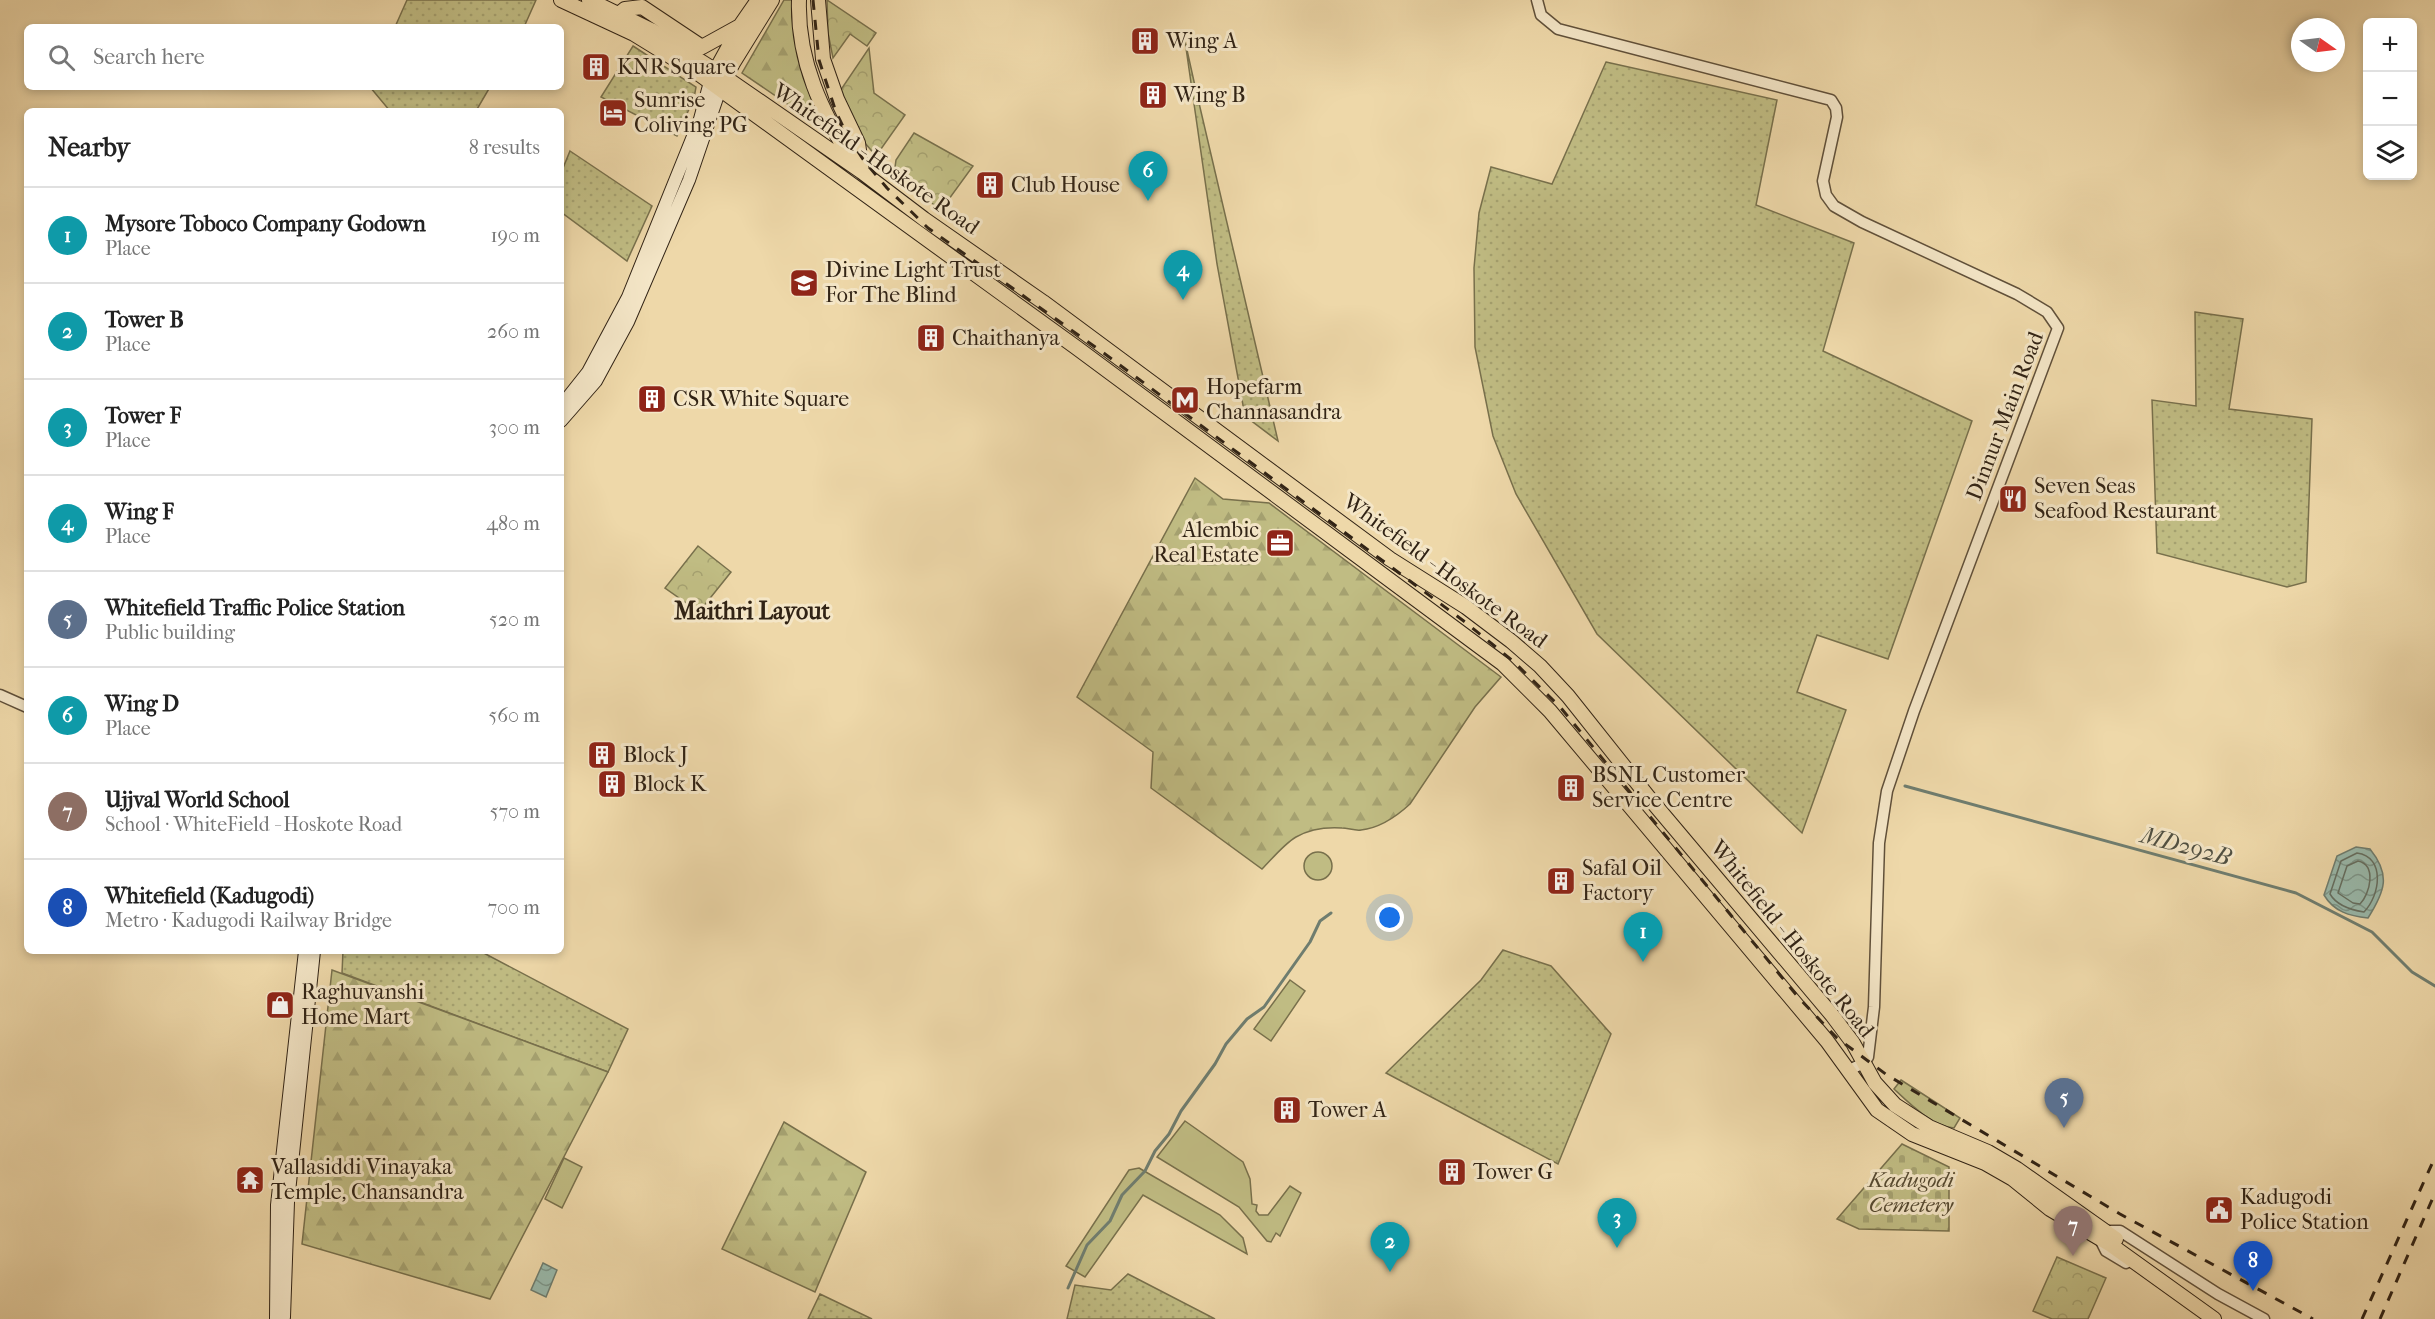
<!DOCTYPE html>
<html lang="en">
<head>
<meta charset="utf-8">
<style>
	:root { --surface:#fff; --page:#f2f2f2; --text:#222; --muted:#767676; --line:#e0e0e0; --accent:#d93025 }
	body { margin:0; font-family:"IM FELL French Canon",serif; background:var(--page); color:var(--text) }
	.controls { position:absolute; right:18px; top:18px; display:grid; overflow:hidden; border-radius:9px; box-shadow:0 3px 9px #0003 }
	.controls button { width:54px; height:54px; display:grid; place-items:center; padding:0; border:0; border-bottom:2px solid var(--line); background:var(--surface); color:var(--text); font:30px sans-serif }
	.compass { position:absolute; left:2291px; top:18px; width:54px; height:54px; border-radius:50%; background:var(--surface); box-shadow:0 3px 9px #0003; rotate:104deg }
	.you { position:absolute; left:1390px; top:918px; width:21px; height:21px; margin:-15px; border:4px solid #fff; border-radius:50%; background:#1a73e8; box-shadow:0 0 0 9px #1a73e833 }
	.badge { display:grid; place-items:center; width:39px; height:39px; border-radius:50%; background:var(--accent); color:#fff; font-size:20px; font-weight:700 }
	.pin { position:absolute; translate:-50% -50px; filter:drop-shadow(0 2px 3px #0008) }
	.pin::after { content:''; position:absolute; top:32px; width:21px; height:18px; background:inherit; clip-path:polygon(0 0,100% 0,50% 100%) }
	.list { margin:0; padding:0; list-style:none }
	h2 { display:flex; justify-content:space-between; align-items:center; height:78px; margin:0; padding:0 24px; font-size:26px }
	h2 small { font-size:20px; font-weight:400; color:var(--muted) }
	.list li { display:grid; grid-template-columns:39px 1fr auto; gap:18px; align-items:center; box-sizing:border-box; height:96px; padding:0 24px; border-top:2px solid var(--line) }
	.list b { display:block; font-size:22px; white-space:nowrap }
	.list p { margin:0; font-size:20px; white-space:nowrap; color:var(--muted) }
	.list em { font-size:20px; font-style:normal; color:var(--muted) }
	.icon { flex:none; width:33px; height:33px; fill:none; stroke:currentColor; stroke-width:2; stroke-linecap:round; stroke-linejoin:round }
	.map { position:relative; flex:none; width:2435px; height:1319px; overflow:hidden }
	.search { position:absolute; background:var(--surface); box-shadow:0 3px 9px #0003; left:24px; top:24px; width:540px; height:66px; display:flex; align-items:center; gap:15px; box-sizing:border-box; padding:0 21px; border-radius:9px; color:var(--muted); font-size:22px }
	.panel { position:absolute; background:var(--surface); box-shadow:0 3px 9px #0003; left:24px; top:108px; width:540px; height:846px; border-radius:9px }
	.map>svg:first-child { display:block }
	.grass { fill:url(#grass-dots); stroke:#78704c; stroke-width:1.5 }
	.forest { fill:url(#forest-firs); stroke:#78704c; stroke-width:1.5 }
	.cemetery { fill:url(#cemetery-stones); stroke:#78704c; stroke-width:1.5 }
	.park { fill:url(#park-crowns); stroke:#78704c; stroke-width:1.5 }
	.garden { fill:#c0bc83; stroke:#78704c; stroke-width:1.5 }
	.water { fill:url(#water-waves); stroke:#6f7d6f; stroke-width:1.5 }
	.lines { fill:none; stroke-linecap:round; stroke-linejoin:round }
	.shore { stroke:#656e60; stroke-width:1.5 }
	.stream { stroke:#6f7d6f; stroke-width:3 }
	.tertiary-casing { stroke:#60503a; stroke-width:13 }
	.secondary-casing { stroke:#312315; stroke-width:14 }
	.primary-casing { stroke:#312315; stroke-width:16 }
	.tertiary { stroke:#f4e6c7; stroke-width:10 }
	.secondary { stroke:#f4e6c7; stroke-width:12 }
	.primary { stroke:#eed8a9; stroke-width:14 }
	.rail { stroke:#312315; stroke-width:3; stroke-dasharray:10 10; stroke-linecap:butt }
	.labels { text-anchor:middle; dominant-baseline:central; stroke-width:6; stroke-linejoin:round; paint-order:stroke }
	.poi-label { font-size:22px; fill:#312315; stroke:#f4e6c7; text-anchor:start }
	.street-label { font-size:22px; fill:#312315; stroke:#f4e6c7 }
	.park-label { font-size:22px; font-style:italic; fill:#554930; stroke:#f4e6c7 }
	.neighbourhood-label { font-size:24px; font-weight:bold; fill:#312315; stroke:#f4e6c7 }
	.water-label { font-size:24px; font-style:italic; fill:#505042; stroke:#f4e6c7 }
</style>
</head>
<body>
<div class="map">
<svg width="2435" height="1319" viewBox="0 0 2435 1319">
	<defs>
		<pattern id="grass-dots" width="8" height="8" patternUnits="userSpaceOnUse" patternTransform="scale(1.5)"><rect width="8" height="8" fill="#c0bc83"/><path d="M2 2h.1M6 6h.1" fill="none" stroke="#a5a170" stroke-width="1.8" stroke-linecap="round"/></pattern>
		<pattern id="forest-firs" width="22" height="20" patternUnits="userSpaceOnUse" patternTransform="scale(1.5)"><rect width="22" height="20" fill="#c0bc83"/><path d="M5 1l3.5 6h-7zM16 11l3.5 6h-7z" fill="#a5a170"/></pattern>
		<pattern id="cemetery-stones" width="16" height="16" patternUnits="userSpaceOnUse" patternTransform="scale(1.5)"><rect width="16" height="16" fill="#c0bc83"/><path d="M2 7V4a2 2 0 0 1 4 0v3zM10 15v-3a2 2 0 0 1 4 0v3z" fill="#a5a170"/></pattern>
		<pattern id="park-crowns" width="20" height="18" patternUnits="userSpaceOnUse" patternTransform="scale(1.5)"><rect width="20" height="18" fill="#c0bc83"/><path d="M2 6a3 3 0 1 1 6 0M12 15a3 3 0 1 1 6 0" fill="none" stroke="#a5a170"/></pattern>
		<pattern id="water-waves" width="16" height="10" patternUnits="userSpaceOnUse" patternTransform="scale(1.5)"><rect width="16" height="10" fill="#99b9ab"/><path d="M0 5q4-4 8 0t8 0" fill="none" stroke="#7d968a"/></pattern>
	</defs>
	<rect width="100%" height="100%" fill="#eed8a9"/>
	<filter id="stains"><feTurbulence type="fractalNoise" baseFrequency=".00333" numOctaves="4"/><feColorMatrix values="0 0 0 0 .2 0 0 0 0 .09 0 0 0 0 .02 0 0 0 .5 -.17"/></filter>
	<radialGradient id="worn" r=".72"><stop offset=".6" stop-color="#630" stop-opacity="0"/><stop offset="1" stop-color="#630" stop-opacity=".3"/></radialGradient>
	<path class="grass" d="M 407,0 L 536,0 L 524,27 L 395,27 Z
		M 1185,41 L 1195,86 L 1278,441 L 1245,416 L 1217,264 Z
		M 633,46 L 696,87 L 694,98 L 677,136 L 601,97 Z
		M 1606,62 L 1777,100 L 1756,205 L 1854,243 L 1823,351 L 1972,421 L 1888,659 L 1817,635 L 1797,692 L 1846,710 L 1802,833 L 1597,634 L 1516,494 L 1493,436 L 1475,347 L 1474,268 L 1479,213 L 1491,167 L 1552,184 Z
		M 370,87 L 490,87 L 476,111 L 390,111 Z
		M 570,151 L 652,206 L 627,261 L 561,212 L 561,173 Z
		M 2195,312 L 2243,319 L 2229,409 L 2312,419 L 2306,582 L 2287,587 L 2157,553 L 2152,400 L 2196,406 Z
		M 1503,950 L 1551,966 L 1611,1034 L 1558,1164 L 1386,1073 L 1481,980 Z
		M 343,951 L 480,951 L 628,1029 L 608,1072 L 342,973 Z
		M 1128,1274 L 1215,1319 L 1067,1319 L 1075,1285 L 1111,1290 Z
		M 820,1294 L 872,1319 L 808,1319 Z"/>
	<path class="forest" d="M 784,0 L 796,0 C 798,42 800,74 817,113 L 802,114 L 742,73 Z
		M 1195,478 L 1223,499 L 1269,503 L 1501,677 L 1475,707 L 1410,804 C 1397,816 1380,828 1361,830 C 1355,831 1348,828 1342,828 C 1327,827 1310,829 1296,837 C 1284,844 1272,859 1262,869 L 1151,788 L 1153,752 L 1077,697 Z
		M 332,970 L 608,1072 L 490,1299 L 302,1244 Z
		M 784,1122 L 866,1172 L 815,1292 L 722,1249 Z"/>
	<path class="cemetery" d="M 1902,1144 L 1949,1167 L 1949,1231 L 1859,1229 L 1837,1219 Z"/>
	<path class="park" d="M 827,0 L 876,33 L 867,46 L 850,34 L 833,58 L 828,33 Z
		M 869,48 L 874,93 L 905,115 L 876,156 L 865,143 L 840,91 Z
		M 914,133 L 973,166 L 941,210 L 894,175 L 896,160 Z
		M 698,546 L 731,572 L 699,612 L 665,588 Z
		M 2057,1257 L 2106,1278 L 2088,1319 L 2052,1319 L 2033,1311 Z"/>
	<path class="garden" d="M1304 866a14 14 0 1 1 28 0a14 14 0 1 1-28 0Z
		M 1290,980 L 1305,991 L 1271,1041 L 1254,1029 Z
		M 1901,1080 L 1960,1118 L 1954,1128 C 1932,1126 1910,1104 1894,1089 Z
		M 1185,1121 L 1243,1162 L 1250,1179 L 1252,1204 L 1257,1205 L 1256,1211 L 1259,1215 L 1268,1215 L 1290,1186 L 1301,1193 L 1280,1236 L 1276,1233 L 1271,1242 L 1267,1241 L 1239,1207 L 1157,1157 Z
		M 564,1158 L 582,1167 L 562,1208 L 545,1199 Z
		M 1139,1168 L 1220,1215 L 1243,1238 L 1247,1254 L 1143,1195 L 1085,1277 L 1066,1266 L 1129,1170 Z"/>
	<path class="water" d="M 2356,847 L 2370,849 C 2391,875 2385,891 2368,918 C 2350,916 2334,912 2324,895 L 2337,856 Z
		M 543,1263 L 557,1270 L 546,1297 L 531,1290 Z"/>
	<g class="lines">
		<path class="shore" d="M 2357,853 C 2386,857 2380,896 2364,912 C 2351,910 2337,906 2330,894 L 2341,861 Z
			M 2358,861 C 2377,865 2370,894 2360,904 L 2353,903 L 2338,893 L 2347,866 Z"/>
		<path class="stream" d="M 1905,786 L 2296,893 L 2372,932 L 2412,972 L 2435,986
			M 1068,1288 L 1087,1245 L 1110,1221 L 1122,1195 L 1145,1171 L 1155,1151 L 1169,1134 L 1181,1111 L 1215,1064 L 1226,1044 L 1247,1019 L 1264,1007 L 1310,942 L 1320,921 L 1331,913"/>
		<g class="tertiary-casing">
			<path id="tertiary" d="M 1537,0 L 1541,15 L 1558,29 L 1831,100 L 1836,108 L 1837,117 L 1823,181 L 1826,195 L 1834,206 L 1862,222 L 2017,294 L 2047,312 L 2058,328 L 1914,711 L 1887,791 L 1879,843 L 1874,1007 L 1868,1057 L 1864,1063 L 1849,1070
				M 0,695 L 27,707
				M 2105,1231 L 2120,1231 L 2218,1294 L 2264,1319
				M 2099,1237 L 2106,1251 L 2126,1263"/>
		</g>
		<g class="secondary-casing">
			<path id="secondary" d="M 561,406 L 588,372 L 628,297 L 700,119 L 710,82
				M 561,421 L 596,381 L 628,322 L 689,180 L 720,89
				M 284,1317 L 288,1202 L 314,951
				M 276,1319 L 277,1205 L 305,951"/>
		</g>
		<g class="primary-casing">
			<path id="primary" d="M 561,0 L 634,34 L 699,74 L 1077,348 L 1503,664 L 1550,711 L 1827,1041 L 1877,1110 L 1912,1134 L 1985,1163 L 2013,1179 L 2050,1209 L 2111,1245 L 2214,1319
				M 589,0 L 651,30 L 716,71 L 862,172 L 924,219 L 1043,302 L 1390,559 L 1466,607 L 1511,641 L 1540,666 L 1568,696 L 1650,799 L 1832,1015 L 1853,1043 L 1875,1083 L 1895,1105 L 1929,1127 L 1988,1152 L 2017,1169 L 2116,1239
				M 799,0 C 797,61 822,112 853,163
				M 818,0 L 823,59 L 837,99 L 858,143 L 862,172
				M 619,14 L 625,9 L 642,7 L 702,47 L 740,26
				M 712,77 L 740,26 L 758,0
				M 722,84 L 733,63 L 772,0"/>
		</g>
		<use href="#tertiary" class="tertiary"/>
		<use href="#secondary" class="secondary"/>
		<use href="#primary" class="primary"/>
		<path class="rail" d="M 813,0 L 819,60 L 836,112 L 848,137 L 865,162 L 887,188 L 928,228 L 1105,354 L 1465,622 L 1513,661 L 1561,708 L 1798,997 L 1837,1038 L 1887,1075 L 2120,1214 L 2313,1319
			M 2362,1319 L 2435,1157
			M 2380,1319 L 2435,1193"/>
	</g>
	<defs>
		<g id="building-square" transform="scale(1.5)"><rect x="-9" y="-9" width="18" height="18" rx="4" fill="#8f2418" stroke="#f4e6c7"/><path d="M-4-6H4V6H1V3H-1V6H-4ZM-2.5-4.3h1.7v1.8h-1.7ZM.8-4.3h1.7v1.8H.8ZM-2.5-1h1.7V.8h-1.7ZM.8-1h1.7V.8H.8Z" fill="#fff"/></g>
		<g id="hotel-square" transform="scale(1.5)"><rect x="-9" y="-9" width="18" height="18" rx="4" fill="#8f2418" stroke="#f4e6c7"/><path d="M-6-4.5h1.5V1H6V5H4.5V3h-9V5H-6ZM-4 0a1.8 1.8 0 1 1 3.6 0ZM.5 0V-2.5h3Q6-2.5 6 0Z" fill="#fff"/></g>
		<g id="school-square" transform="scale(1.5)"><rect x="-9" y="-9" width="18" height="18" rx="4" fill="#8f2418" stroke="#f4e6c7"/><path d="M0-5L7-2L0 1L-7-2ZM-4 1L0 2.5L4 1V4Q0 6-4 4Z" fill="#fff"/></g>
		<g id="metro-square" transform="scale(1.5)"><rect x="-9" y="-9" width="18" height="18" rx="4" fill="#8f2418" stroke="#f4e6c7"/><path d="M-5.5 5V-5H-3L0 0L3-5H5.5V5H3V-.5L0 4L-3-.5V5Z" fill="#fff"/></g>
		<g id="restaurant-square" transform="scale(1.5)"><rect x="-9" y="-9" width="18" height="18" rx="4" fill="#8f2418" stroke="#f4e6c7"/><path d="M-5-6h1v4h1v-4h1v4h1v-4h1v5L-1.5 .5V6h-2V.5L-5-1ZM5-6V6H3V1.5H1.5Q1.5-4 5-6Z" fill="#fff"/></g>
		<g id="office-square" transform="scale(1.5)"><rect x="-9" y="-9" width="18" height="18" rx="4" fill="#8f2418" stroke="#f4e6c7"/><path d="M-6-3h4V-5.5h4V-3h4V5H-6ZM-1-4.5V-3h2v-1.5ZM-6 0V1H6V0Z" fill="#fff"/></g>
		<g id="shop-square" transform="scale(1.5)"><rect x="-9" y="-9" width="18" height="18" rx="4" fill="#8f2418" stroke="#f4e6c7"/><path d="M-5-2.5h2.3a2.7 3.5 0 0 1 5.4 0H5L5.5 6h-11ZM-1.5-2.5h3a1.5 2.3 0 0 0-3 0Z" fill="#fff"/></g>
		<g id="temple-square" transform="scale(1.5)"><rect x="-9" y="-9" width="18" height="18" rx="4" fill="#8f2418" stroke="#f4e6c7"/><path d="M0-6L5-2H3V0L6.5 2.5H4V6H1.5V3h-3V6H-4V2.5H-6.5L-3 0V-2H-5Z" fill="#fff"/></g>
		<g id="civic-square" transform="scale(1.5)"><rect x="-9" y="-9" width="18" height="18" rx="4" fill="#8f2418" stroke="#f4e6c7"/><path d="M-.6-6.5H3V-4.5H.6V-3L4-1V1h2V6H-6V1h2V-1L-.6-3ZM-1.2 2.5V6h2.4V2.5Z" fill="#fff"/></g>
	</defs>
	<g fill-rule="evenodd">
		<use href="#building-square" x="1145" y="41"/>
		<use href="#building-square" x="596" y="67"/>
		<use href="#building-square" x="1153" y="95"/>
		<use href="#hotel-square" x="613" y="113"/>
		<use href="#building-square" x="990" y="185"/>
		<use href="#school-square" x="804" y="283"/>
		<use href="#building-square" x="931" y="338"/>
		<use href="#building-square" x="652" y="399"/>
		<use href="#metro-square" x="1185" y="400"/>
		<use href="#restaurant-square" x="2013" y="499"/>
		<use href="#office-square" x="1280" y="543"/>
		<use href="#building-square" x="602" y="755"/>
		<use href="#building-square" x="612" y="784"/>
		<use href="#building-square" x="1571" y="788"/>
		<use href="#building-square" x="1561" y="881"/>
		<use href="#shop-square" x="280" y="1005"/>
		<use href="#building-square" x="1287" y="1110"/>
		<use href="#building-square" x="1452" y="1172"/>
		<use href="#temple-square" x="250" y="1180"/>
		<use href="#civic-square" x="2219" y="1210"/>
	</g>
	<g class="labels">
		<g class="poi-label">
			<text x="1166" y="41">Wing A</text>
			<text x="617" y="67">KNR Square</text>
			<text x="1174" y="95">Wing B</text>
			<text x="634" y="100">Sunrise<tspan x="634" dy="25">Coliving PG</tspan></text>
			<text x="1011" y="185">Club House</text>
			<text x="825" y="270">Divine Light Trust<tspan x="825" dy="25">For The Blind</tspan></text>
			<text x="952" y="338">Chaithanya</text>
			<text x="1206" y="387">Hopefarm<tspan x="1206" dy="25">Channasandra</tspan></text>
			<text x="673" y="399">CSR White Square</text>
			<text x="2034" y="486">Seven Seas<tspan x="2034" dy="25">Seafood Restaurant</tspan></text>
			<text x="1259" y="530" text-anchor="end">Alembic<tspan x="1259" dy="25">Real Estate</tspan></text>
			<text x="623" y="755">Block J</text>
			<text x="1592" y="775">BSNL Customer<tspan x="1592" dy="25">Service Centre</tspan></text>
			<text x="633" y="784">Block K</text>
			<text x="1582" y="868">Safal Oil<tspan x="1582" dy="25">Factory</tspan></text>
			<text x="301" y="992">Raghuvanshi<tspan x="301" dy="25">Home Mart</tspan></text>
			<text x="1308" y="1110">Tower A</text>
			<text x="271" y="1167">Vallasiddi Vinayaka<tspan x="271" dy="25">Temple, Chansandra</tspan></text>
			<text x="1473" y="1172">Tower G</text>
			<text x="2240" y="1197">Kadugodi<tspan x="2240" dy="25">Police Station</tspan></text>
		</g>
		<g class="street-label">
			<text transform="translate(876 159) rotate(35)">Whitefield - Hoskote Road</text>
			<text transform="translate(2005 416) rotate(-69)">Dinnur Main Road</text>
			<text transform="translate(1445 571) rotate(36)">Whitefield - Hoskote Road</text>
			<text transform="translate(1792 939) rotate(51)">Whitefield - Hoskote Road</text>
		</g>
		<g class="park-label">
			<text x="1911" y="1180">Kadugodi<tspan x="1911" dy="25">Cemetery</tspan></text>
		</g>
		<g class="neighbourhood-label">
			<text x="752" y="611">Maithri Layout</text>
		</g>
		<g class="water-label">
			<text transform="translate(2186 846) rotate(15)">MD292B</text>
		</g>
	</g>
	<rect width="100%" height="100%" filter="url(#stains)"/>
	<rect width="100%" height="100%" fill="url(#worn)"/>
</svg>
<div class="controls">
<button>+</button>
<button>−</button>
<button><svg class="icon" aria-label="layers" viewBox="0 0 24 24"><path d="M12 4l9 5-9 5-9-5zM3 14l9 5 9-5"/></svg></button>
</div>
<svg class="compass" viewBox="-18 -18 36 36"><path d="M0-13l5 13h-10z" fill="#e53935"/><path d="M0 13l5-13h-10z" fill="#767676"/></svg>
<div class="you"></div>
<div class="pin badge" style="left:1643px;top:962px;background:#0f9aa8">1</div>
<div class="pin badge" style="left:1390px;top:1272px;background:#0f9aa8">2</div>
<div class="pin badge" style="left:1617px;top:1248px;background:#0f9aa8">3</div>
<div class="pin badge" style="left:1183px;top:300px;background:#0f9aa8">4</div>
<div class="pin badge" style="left:2064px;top:1128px;background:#5c6f8a">5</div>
<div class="pin badge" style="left:1148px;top:201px;background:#0f9aa8">6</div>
<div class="pin badge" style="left:2073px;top:1256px;background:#8d6e63">7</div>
<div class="pin badge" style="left:2253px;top:1291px;background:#1a4fb4">8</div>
<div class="search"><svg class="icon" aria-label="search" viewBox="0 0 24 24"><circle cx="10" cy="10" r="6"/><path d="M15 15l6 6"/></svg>Search here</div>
<section class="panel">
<h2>Nearby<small>8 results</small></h2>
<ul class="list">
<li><span class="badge" style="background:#0f9aa8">1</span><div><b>Mysore Toboco Company Godown</b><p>Place</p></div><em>190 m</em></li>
<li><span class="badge" style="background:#0f9aa8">2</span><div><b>Tower B</b><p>Place</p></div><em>260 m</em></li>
<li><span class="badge" style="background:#0f9aa8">3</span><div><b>Tower F</b><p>Place</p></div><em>300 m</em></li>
<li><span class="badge" style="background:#0f9aa8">4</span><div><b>Wing F</b><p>Place</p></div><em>480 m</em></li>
<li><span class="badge" style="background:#5c6f8a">5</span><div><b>Whitefield Traffic Police Station</b><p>Public building</p></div><em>520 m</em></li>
<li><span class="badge" style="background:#0f9aa8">6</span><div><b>Wing D</b><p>Place</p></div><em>560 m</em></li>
<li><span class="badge" style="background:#8d6e63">7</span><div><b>Ujjval World School</b><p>School · WhiteField - Hoskote Road</p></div><em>570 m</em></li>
<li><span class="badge" style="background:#1a4fb4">8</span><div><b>Whitefield (Kadugodi)</b><p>Metro · Kadugodi Railway Bridge</p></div><em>700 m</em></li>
</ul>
</section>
</div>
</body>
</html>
